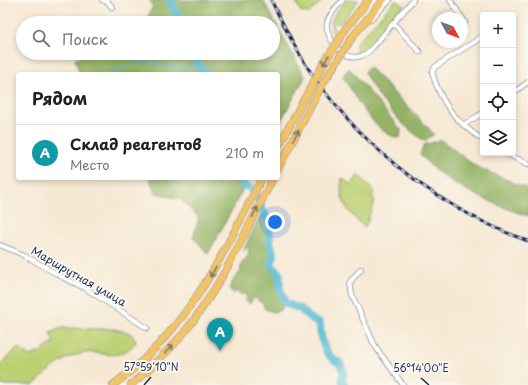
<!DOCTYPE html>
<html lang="ru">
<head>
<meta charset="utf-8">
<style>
	:root { --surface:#fff; --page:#f2f2f2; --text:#202124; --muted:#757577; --line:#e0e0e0; --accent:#d1495b }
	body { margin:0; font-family:"Playpen Sans",sans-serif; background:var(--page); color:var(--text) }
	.controls { position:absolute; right:12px; top:12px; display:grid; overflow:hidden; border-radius:4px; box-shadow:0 2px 6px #0003 }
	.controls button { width:36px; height:36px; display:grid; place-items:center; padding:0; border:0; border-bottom:1px solid var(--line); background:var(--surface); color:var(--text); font:20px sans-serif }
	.compass { position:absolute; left:432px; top:12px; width:36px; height:36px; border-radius:50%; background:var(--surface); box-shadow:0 2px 6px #0003; rotate:131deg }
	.you { position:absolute; left:275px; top:222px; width:14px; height:14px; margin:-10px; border:3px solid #fff; border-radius:50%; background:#1a73e8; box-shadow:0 0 0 6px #1a73e833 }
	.badge { display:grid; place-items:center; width:26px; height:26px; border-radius:50%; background:var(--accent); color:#fff; font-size:13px; font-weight:700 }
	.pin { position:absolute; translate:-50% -33px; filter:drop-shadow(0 1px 2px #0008) }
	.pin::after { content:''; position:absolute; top:21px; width:14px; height:12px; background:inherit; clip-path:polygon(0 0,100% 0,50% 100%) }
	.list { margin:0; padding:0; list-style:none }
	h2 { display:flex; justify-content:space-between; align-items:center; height:52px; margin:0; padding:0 16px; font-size:17px }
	h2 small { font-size:13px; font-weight:400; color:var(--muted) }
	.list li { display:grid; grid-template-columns:26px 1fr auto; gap:12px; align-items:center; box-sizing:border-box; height:56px; padding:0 16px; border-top:1px solid var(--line) }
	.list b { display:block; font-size:15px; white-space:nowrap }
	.list p { margin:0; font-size:13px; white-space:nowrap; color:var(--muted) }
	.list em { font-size:13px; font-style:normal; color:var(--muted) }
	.icon { flex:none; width:22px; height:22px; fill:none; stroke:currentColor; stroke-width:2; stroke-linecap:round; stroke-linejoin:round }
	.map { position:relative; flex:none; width:528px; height:385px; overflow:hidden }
	.search { position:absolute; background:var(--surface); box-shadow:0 2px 6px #0003; left:16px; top:16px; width:264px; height:44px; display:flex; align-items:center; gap:10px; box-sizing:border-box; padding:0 14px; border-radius:22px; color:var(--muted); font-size:15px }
	.panel { position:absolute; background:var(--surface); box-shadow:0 2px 6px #0003; left:16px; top:72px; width:264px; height:108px; border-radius:4px }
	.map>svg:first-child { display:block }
	.green { fill:#bbd073; stroke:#6b8068 }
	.forest { fill:#94b265; stroke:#587062 }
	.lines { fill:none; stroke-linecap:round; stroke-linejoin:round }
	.stream { stroke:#55bad3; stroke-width:1.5 }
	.river { stroke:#55bad3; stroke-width:8 }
	.minor-casing { stroke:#888c98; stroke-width:6 }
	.primary-casing { stroke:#888c98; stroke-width:8 }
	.minor { stroke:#fff; stroke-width:4.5 }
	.primary { stroke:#f1c36a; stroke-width:7 }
	.rail-casing { stroke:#1b2f5e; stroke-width:3 }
	.rail { stroke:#fbf7ec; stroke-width:1.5; stroke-dasharray:4.5; stroke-linecap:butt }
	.primary-bridge-casing { stroke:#888c98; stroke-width:8; stroke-linecap:butt }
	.primary-bridge { stroke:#f1c36a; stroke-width:7 }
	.oneway { stroke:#7b7263 }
	.ticks { fill:none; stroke:#1b2f5e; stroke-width:1.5 }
	.labels { text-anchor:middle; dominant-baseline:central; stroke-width:4; stroke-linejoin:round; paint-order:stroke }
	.street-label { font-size:11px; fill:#1b2f5e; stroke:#fbf7ec }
	.ticks-label { font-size:10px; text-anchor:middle; fill:#1b2f5e; stroke:#fbf7ec; stroke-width:4; stroke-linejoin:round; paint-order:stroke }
</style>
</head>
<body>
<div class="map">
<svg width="528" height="385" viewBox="0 0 528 385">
	<rect width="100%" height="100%" fill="#fbf7ec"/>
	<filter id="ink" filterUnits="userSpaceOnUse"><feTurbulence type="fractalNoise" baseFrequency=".025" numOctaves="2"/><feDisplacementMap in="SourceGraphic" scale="8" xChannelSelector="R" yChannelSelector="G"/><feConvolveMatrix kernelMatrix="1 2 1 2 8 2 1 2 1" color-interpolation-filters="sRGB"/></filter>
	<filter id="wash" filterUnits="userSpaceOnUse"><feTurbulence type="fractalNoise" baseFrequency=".012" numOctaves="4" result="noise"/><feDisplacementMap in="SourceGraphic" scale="16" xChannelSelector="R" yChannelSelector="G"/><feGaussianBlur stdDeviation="0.9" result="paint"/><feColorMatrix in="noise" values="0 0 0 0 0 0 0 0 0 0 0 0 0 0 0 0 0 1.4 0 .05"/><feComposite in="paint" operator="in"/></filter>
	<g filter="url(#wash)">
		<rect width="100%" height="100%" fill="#f6e8d3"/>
		<path class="green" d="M 295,0 L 323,0 L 309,13 L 301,12 Z
			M 347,0 L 359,0 L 340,24 L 334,22 L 333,27 L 335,31 L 333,34 C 326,20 338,10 347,0 Z
			M 396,0 L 404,6 L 367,50 L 359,54 L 354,53 L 357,48 L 355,44 L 359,40 Z
			M 359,175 L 374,192 L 372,197 L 375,200 L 365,228 C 349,213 338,202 342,178 L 351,185 Z
			M 62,328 L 114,329 L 130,333 L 137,341 C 116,366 103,348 80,354 C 61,358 47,372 34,385 L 0,385 L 0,365 L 18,348 L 29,356 L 41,352 L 54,342 L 50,333 Z"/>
		<path class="forest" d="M 150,0 L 263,0 L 305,77 L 278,126 L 278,74 L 80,74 L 75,59 L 99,53 L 273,53 L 273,23 L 145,23 L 153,6 Z
			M 369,67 L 434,134 L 424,141 C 399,123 378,99 364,72 Z
			M 349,68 L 401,130 L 400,138 C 376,136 354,95 343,76 Z
			M 441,140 L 475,166 L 528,189 L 528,216 C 496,206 440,181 420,154 L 424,145 Z
			M 149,178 L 249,178 L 208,254 L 193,237 L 199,218 L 180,199 L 156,193 Z
			M 262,212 L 268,225 L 269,243 L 273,256 L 269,263 L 279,277 L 279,288 L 283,305 L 281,310 L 273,312 L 265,309 L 263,304 L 255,298 L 252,299 L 250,304 L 245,300 L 247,299 L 246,294 L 240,294 L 238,291 L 233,293 L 229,289 L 234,279 L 241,271 L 241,264 L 248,256 L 249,246 L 243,251 Z"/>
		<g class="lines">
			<path class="stream" d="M 108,70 L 115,71 L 129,65 L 148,62 L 173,67 L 199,67"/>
			<path class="river" d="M 170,0 L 175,11 L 185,23
				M 194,53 L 199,67 L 208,74
				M 239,178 L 242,185 L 249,187 L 256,195 L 269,224 L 270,242 L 274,256 L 271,264 L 280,275 L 280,288 L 285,303 L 300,309 L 314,321 L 320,323 C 320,338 324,357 340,363 L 344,373 L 342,379 L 344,385"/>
		</g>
	</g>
	<g filter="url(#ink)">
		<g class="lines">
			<g class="minor-casing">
				<path id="minor" d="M 102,0 L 107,1 L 112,7
					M 343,0 C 337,6 329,14 327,23 C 325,37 342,58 357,57 C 364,56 369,52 373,47 L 413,0
					M 450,0 L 465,22
					M 371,19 L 390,0
					M 393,23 L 420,52
					M 483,36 L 435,67 L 432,72 C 441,104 456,122 483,140
					M 513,93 L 528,82
					M 463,125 L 483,113
					M 505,153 L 528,164
					M 0,245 L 24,255 L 64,278 L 85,288 L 147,328
					M 361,269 L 350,282 L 352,295 L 375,346 L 403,385"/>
			</g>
			<g class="primary-casing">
				<path id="primary" d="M 347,27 L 368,0
					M 353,36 L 383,0
					M 113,385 C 189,329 220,259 262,178
					M 131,385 C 151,367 170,350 187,329 C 223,283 247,229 273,178"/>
			</g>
			<use href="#minor" class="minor"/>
			<use href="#primary" class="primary"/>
			<g class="rail-casing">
				<path id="rail" d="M 271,0 C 284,26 297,53 314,77 C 366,151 443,210 528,241"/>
			</g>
			<use href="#rail" class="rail"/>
			<g class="primary-bridge-casing">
				<path id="primary-bridge" d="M 278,147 L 324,63 L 347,27
					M 278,169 L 322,85 L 353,36"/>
			</g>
			<use href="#primary-bridge" class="primary-bridge"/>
		</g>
		<defs><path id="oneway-shaft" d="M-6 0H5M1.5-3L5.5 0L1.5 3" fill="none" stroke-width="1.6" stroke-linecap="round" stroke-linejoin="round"/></defs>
		<g class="oneway">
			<use href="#oneway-shaft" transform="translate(326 60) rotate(120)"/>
			<use href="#oneway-shaft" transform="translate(296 135) rotate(-62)"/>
			<use href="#oneway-shaft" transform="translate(255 212) rotate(-62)"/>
			<use href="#oneway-shaft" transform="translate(213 272) rotate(119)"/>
			<use href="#oneway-shaft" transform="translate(169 349) rotate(-47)"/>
		</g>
	</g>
	<path class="ticks" d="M 421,378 L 429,385M 144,385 L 151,377"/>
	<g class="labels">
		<g class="street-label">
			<text transform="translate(79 276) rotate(30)">Маршрутная улица</text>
		</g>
	</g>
	<g class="ticks-label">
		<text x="151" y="371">57°59'10"N</text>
		<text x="421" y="372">56°14'00"E</text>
	</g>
</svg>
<div class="controls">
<button>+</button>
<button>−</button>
<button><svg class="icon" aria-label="locate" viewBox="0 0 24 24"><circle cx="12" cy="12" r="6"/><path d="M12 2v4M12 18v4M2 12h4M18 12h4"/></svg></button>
<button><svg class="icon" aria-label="layers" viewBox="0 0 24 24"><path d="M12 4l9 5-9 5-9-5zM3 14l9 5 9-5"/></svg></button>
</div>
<svg class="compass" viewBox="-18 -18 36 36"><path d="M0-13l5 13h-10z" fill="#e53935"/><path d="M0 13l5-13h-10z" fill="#757577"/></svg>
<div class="you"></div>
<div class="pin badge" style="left:220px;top:351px;background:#0f9aa8">A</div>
<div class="search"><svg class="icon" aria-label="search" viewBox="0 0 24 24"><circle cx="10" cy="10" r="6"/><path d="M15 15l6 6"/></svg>Поиск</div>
<section class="panel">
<h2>Рядом<small></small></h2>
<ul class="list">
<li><span class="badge" style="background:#0f9aa8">A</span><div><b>Склад реагентов</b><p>Место</p></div><em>210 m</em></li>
</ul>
</section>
</div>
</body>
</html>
